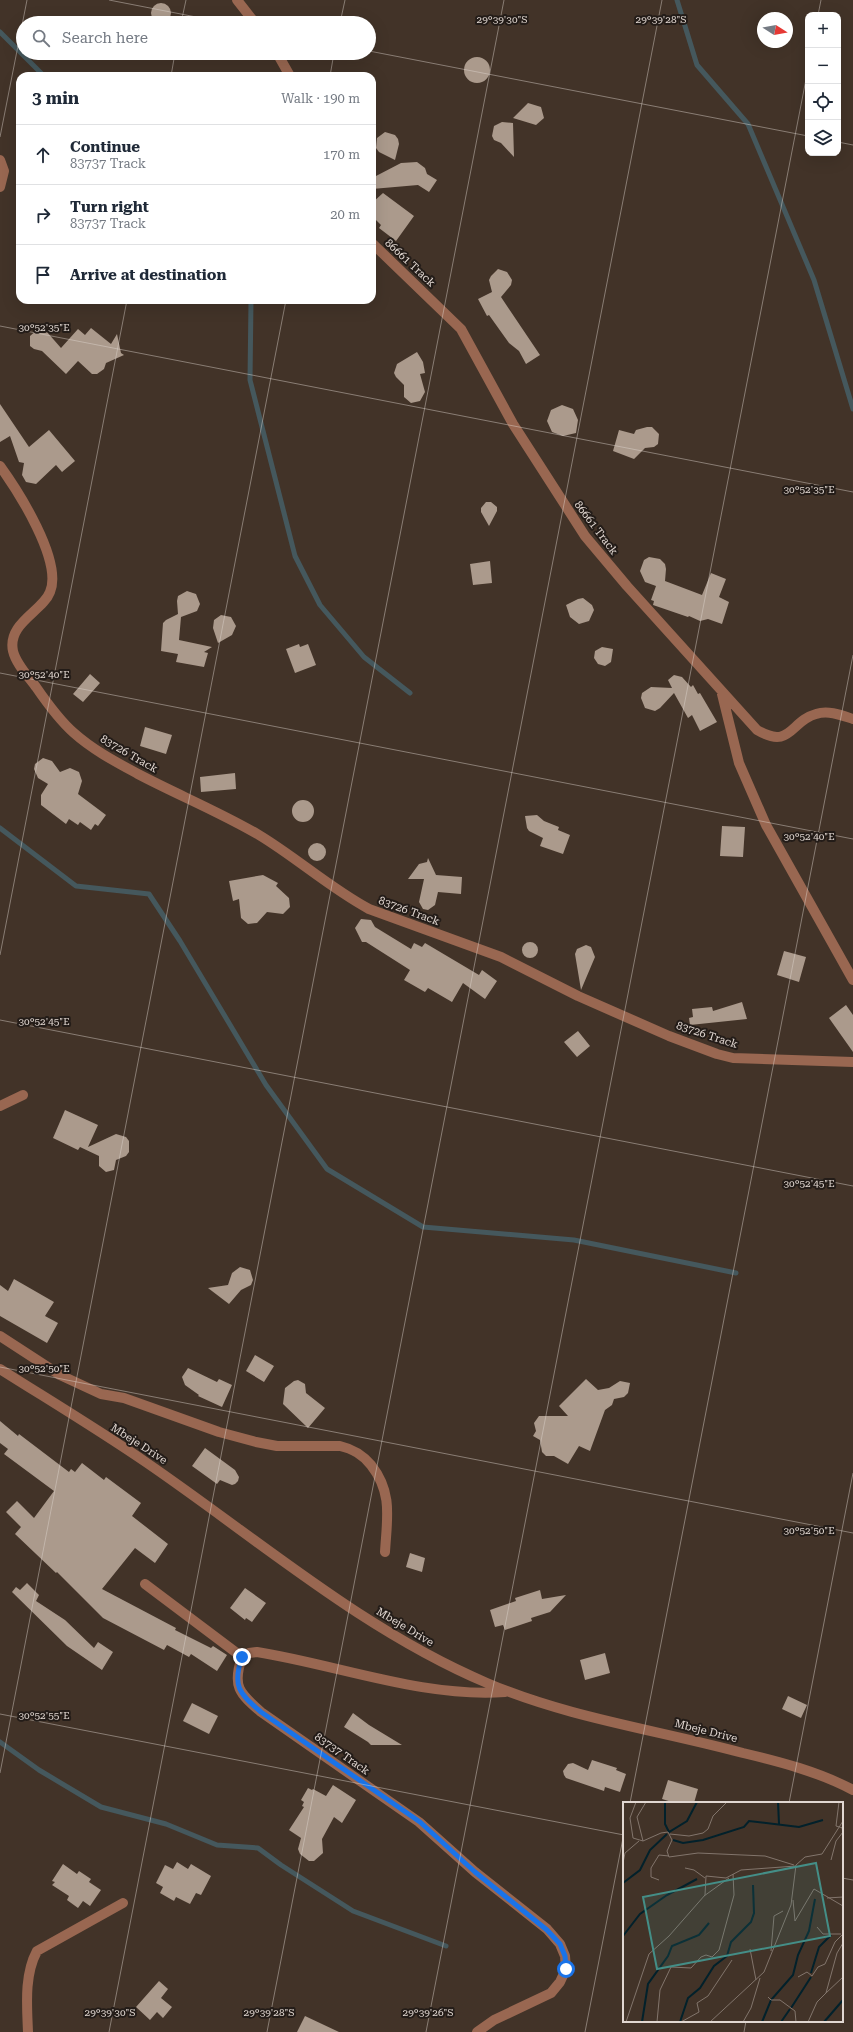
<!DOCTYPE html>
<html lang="en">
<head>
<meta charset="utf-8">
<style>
	:root { --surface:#fff; --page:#f6f6f7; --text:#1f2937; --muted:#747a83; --line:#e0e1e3 }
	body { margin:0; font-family:"Roboto Serif",serif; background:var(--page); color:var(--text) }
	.controls { position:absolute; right:12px; top:12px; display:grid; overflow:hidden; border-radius:8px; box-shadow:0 4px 16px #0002 }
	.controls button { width:36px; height:36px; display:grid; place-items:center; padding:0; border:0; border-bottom:1px solid var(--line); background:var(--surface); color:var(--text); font:20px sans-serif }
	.compass { position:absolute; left:757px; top:12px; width:36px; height:36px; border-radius:50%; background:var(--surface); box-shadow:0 4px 16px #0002; rotate:101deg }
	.stop { position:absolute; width:12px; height:12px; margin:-9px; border:3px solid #1a73e8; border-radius:50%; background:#fff }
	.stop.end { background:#1a73e8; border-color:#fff; box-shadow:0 1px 4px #0008 }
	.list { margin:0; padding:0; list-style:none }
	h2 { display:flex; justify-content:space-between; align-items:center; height:52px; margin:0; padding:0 16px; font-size:17px }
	h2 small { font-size:13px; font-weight:400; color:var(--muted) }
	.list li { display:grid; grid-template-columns:26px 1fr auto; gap:12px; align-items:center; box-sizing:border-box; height:60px; padding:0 16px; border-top:1px solid var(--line) }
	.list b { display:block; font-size:15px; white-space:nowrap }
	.list p { margin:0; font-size:13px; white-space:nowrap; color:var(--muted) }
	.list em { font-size:13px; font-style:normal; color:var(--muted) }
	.icon { flex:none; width:22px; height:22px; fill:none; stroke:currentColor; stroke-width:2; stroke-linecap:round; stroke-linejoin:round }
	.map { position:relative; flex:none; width:853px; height:2032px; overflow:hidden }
	.search { position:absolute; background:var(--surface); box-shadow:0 4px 16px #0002; left:16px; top:16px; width:360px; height:44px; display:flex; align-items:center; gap:10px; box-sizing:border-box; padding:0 14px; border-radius:22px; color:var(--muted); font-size:15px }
	.panel { position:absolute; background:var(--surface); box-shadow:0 4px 16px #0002; left:16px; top:72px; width:360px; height:232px; border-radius:12px }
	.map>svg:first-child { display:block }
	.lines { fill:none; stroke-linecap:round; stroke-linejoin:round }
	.stream { stroke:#45585d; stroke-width:5 }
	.building { fill:#ab9a8c }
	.minor { stroke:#996751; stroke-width:10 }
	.route { stroke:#1a73e8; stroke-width:5 }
	.ticks { fill:none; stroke:#e1d7d1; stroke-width:1; stroke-opacity:0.45 }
	.labels { text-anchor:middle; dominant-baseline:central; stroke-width:4; stroke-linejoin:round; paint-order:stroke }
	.street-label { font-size:11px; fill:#e1d7d1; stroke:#231c18 }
	.inset-river { fill:none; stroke:#02212b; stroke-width:2 }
	.inset-road { fill:none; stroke:#82756c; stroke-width:1 }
	.view { fill:#448e87; fill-opacity:0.15; stroke:#448e87; stroke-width:2 }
	.inset-edge { fill:none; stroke:#e1d7d1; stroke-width:2 }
	.ticks-label { font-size:10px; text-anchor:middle; fill:#e1d7d1; stroke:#231c18; stroke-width:4; stroke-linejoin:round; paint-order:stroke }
</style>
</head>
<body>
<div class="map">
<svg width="853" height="2032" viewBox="0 0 853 2032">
	<rect width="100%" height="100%" fill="#423328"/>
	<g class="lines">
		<path class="stream" d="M 677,0 L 697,65 L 748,124 L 814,280 L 853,409
			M 0,32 L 44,76
			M 251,300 L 250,380 L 295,556 L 320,605 L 364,657 L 410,693
			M 0,828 L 76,886 L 149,894 L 180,941 L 266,1085 L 327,1169 L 423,1227 L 574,1240 L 736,1273
			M 0,1742 L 39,1770 L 101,1807 L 166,1824 L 217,1845 L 258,1848 L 281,1865 L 353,1911 L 446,1946"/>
	</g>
	<path class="building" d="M151 13a10 10 0 1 1 20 0a10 10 0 1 1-20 0Z
		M464 70a13 13 0 1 1 26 0a13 13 0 1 1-26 0Z
		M 528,103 L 541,107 L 544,118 L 536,125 L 513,118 Z
		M 502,122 L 513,123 L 514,157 L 501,143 L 494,140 L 492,136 L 494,126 Z
		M 385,132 L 395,135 L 398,139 L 399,144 L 395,160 L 379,152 L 376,148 L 377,138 Z
		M 417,162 L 425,168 L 427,174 L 437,180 L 429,192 L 418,185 L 372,189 L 372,181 L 376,176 L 401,163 Z
		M 383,193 L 414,216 L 396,241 L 379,228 L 381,225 L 372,216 L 372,203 Z
		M 498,269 L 507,272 L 512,280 L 511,285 L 501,297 L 540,355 L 526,364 L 519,351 L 509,343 L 489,315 L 487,316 L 478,299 L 492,292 L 489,280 L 491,276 Z
		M 91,328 L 111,344 L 117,334 L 121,353 L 124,355 L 106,363 L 104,369 L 97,374 L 92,374 L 78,361 L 66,374 L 42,351 L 34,349 L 30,346 L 30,336 L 37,330 L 47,332 L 61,348 L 78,329 L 85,335 Z
		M 417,352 L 423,362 L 425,373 L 420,374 L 425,392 L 420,401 L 411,403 L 404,397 L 404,385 L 396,377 L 394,373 L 397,364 Z
		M 0,404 L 29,447 L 49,430 L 75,461 L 62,472 L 56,465 L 36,484 L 26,482 L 22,475 L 24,463 L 19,462 L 10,436 L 0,442 Z
		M 562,405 L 573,409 L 578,420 L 576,433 L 563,436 L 552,432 L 547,421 L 551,410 Z
		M 647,427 L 652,427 L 659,434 L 658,444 L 654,447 L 645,448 L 634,459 L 613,451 L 619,430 L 634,434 L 636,430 Z
		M 486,502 L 491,502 L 497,507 L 497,511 L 489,526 L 481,512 L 481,508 Z
		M 649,557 L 660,559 L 665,564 L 666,569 L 665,581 L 702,595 L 711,573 L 726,579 L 719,597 L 729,602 L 722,624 L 708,619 L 700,621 L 689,616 L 688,617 L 653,605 L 654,601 L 651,600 L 656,586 L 645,582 L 640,571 L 644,560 Z
		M 490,561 L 492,583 L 473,585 L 470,564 Z
		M 187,591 L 196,594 L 200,604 L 197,611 L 181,617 L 179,640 L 212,647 L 204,652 L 208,653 L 204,667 L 176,662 L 178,654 L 161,651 L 163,623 L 166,620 L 178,614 L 177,601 L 178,596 Z
		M 583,598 L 592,605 L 594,610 L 589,621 L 579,624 L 570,617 L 566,605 L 578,599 Z
		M 221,615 L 231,617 L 236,626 L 232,635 L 218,643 L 213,628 L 214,620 Z
		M 299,644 L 300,647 L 308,644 L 316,665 L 295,673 L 286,649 Z
		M 602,647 L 613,649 L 611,662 L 605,666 L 598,664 L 594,658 L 595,651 Z
		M 90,674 L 100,683 L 83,702 L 73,694 Z
		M 674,675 L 682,677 L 691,687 L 693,685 L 698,694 L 700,693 L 717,722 L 700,731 L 692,715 L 688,718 L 674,693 L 660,708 L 655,711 L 645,708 L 641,698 L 642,693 L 651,687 L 672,688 L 668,680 Z
		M 145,727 L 172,735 L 166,754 L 140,746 Z
		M 43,758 L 52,761 L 60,772 L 70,768 L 79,772 L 82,781 L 78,794 L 106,815 L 98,826 L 95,824 L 91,830 L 80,822 L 78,825 L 69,819 L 66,824 L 41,805 L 41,795 L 48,784 L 38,778 L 34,769 L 35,764 Z
		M 235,773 L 236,789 L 201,792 L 200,777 Z
		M292 811a11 11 0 1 1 22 0a11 11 0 1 1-22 0Z
		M 537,815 L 544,821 L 559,827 L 558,830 L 570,835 L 563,854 L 540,846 L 543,838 L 529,831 L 527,828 L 525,816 Z
		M 722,826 L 745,827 L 743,857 L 720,856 Z
		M308 852a9 9 0 1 1 18 0a9 9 0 1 1-18 0Z
		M 428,858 L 436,875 L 462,877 L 461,894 L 438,892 L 435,905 L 428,910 L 423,909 L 419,902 L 424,879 L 408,879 L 419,864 L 427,862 Z
		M 263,875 L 278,883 L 276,886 L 289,898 L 290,907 L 283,914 L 267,912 L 257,923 L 248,924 L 241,918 L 239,899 L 233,901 L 229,881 Z
		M 361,919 L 371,920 L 375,927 L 411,949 L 414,943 L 422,947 L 425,943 L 479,975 L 482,970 L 497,981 L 485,999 L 463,983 L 452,1002 L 428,988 L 425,992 L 404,980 L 410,970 L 366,942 L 362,942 L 355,928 Z
		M522 950a8 8 0 1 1 16 0a8 8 0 1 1-16 0Z
		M 586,945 L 591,947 L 595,957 L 581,990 L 575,954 L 577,949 Z
		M 784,951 L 806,957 L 799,982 L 777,975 Z
		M 742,1002 L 747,1019 L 690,1025 L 689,1018 L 693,1017 L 692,1009 L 712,1007 L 713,1011 Z
		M 846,1005 L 853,1015 L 853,1052 L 829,1018 Z
		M 578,1031 L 590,1046 L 577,1057 L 564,1042 Z
		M 65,1110 L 98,1125 L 88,1147 L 116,1134 L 126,1137 L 129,1141 L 129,1152 L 126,1156 L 116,1160 L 114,1170 L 106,1172 L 99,1166 L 99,1156 L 80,1147 L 78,1150 L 53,1138 Z
		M 240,1267 L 250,1270 L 253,1280 L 251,1285 L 241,1290 L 229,1304 L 208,1288 L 228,1285 L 232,1273 Z
		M 14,1279 L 54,1302 L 45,1316 L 58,1323 L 47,1343 L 0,1316 L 0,1285 L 8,1291 Z
		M 255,1355 L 274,1366 L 264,1382 L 246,1371 Z
		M 188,1368 L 217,1382 L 219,1379 L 232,1385 L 222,1407 L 198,1396 L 199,1395 L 185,1385 L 182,1377 Z
		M 586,1379 L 598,1390 L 609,1388 L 620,1381 L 630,1383 L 628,1393 L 624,1397 L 614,1399 L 612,1405 L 605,1410 L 590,1451 L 579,1446 L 568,1464 L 554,1456 L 546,1456 L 542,1452 L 540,1440 L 533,1436 L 536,1431 L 534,1423 L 539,1416 L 568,1416 L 559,1406 Z
		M 298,1380 L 305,1384 L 306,1393 L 325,1408 L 308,1428 L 283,1404 L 285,1388 L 294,1381 Z
		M 0,1421 L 18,1436 L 19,1434 L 69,1472 L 71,1469 L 75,1472 L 82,1463 L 104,1480 L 106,1477 L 141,1503 L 132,1516 L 168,1544 L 155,1563 L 135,1548 L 102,1589 L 176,1628 L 175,1630 L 211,1648 L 213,1646 L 227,1655 L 217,1671 L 191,1654 L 189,1657 L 167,1645 L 164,1650 L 103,1618 L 57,1572 L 56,1573 L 15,1534 L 21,1527 L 6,1512 L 17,1501 L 34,1518 L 54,1491 L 4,1454 L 8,1449 L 0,1443 Z
		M 205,1448 L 235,1470 L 239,1477 L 238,1481 L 235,1484 L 232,1485 L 220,1480 L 217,1484 L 192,1466 Z
		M 410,1553 L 425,1558 L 422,1572 L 406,1567 Z
		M 27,1583 L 39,1595 L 36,1601 L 65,1620 L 94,1648 L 98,1642 L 113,1652 L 102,1670 L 67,1646 L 12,1592 L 16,1587 L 20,1590 Z
		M 245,1588 L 266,1603 L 252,1622 L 246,1618 L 245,1620 L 230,1608 Z
		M 540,1590 L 542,1599 L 566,1595 L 550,1612 L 531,1618 L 532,1621 L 505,1630 L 503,1625 L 495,1627 L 490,1610 L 516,1601 L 515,1598 Z
		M 605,1653 L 610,1673 L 585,1680 L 580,1660 Z
		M 788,1696 L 807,1705 L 801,1718 L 782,1709 Z
		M 192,1703 L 218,1716 L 209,1734 L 183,1721 Z
		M 353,1713 L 369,1725 L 402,1745 L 371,1745 L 368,1742 L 344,1727 Z
		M 592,1760 L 617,1768 L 616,1770 L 626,1774 L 620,1792 L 605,1787 L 604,1791 L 566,1778 L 564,1775 L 563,1771 L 568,1764 L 573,1763 L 588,1770 Z
		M 668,1780 L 698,1789 L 694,1803 L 675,1803 L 662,1799 Z
		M 333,1785 L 356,1800 L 342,1823 L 334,1817 L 322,1839 L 323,1853 L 314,1861 L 309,1861 L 300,1854 L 298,1849 L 301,1838 L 289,1830 L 304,1807 L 302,1806 L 304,1802 L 301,1800 L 308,1788 L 312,1790 L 313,1789 L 326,1796 Z
		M 177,1862 L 188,1869 L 191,1864 L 211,1876 L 201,1895 L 196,1893 L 190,1904 L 176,1897 L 174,1901 L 160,1893 L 163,1887 L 156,1883 L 165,1865 L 173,1869 Z
		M 63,1864 L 77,1874 L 79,1871 L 91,1879 L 89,1882 L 101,1890 L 90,1906 L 83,1901 L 78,1908 L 67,1900 L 69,1896 L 52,1885 L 55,1882 L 52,1881 Z
		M 159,1981 L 168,1989 L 161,1998 L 172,2007 L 163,2018 L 157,2012 L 150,2020 L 136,2007 Z
		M 305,2016 L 339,2032 L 297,2032 Z"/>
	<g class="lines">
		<path class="minor" d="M 237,0 L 255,23
			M 277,53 L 290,76
			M 0,160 L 4,171 L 0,187
			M 372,243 L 461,329 L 513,424 L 585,536 L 627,586 L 757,730 C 791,750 790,721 816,714 C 828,710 841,715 853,719
			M 0,466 C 18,491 63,561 50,592 C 43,611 7,623 13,651 C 16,664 28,676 36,687 C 47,703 59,720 74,733 C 93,750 116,762 138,774 C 178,795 220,812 259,835 C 297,858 330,888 369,909 L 501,957 L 578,996 L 669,1036 L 717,1054 L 733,1058 L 853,1062
			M 722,694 L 739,763 L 766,825 L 853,980
			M 0,1106 L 23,1095
			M 0,1336 L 60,1375 L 101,1394 L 124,1398 L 219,1432 L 256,1442 L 277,1446 L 340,1446 C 353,1449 362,1454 371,1465 C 393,1493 387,1518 385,1552
			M 0,1369 C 49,1400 99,1430 147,1463 C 258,1539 362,1630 487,1683 C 569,1718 658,1730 743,1753 C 781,1762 819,1772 853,1790
			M 145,1584 L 242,1657
			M 28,2032 C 27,2006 24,1975 37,1951 L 123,1903
			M 477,2032 L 494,2020 L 551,1993 L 560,1982 L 566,1969 L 565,1956 L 560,1944 L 547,1929 L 475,1872 L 419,1822 L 261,1712 C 239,1693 232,1686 242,1657 L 249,1653 L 257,1652 C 338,1665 423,1698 505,1692"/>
	</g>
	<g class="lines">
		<path class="route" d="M 242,1657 C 232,1686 239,1693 261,1712 L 420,1822 L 475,1872 L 547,1930 L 560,1944 L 565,1956 L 566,1969"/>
	</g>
	<path class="ticks" d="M 109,0 L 227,23M 818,15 L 821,0M 181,23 L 186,0M 340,23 L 345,0M 369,51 L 808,136M 171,76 L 175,53M 330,76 L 334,53M 0,137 L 27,0M 838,142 L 853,145M 0,326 L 853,492M 0,673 L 853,839M 0,955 L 127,300M 0,1020 L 853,1186M 0,1367 L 853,1533M 0,1714 L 624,1835M 0,1773 L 286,300M 630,1803 L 853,655M 789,1803 L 853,1473M 842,1878 L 853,1880M 109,2032 L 504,0M 267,2032 L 662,0M 426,2032 L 808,69M 585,2032 L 624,1833M 744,2032 L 746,2021"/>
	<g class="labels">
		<g class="street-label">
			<text transform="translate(410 263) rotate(43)">86661 Track</text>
			<text transform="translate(596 528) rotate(53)">86661 Track</text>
			<text transform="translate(129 754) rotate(30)">83726 Track</text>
			<text transform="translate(409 911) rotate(20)">83726 Track</text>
			<text transform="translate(707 1035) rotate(18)">83726 Track</text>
			<text transform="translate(139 1444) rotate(33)">Mbeje Drive</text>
			<text transform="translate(405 1627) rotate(31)">Mbeje Drive</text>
			<text transform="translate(706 1731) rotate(14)">Mbeje Drive</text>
			<text transform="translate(342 1754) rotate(35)">83737 Track</text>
		</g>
	</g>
	<g transform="translate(623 1802)">
		<rect width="220" height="220" fill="#423328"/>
		<path class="inset-river" d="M 42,0 L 42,22 L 46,30 L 64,19 L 74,0M 155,0 L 156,22M 50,38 L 60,41 L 80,38 L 121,25 L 126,19 L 176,25 L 200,18M 0,81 L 17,68 L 27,48 L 44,32M 0,134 L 17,112 L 44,93 L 74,77M 188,171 L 196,145 L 208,133M 168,206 L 188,175M 19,220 L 25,182 L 45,154 L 49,144 L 76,133 L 86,121M 57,220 L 65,196 L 77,186 L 91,164 L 104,154 L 108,140 L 128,120 L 131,111 L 130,83M 139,220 L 148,198 L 170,173 L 175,153 L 186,129 L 192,97M 158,220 L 167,207M 201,220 L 220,198"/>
		<path class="inset-road" d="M 13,0 L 7,16 L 10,36 L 20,39 L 38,31 L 45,30 L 49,38 L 44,49 L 46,55 L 75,51 L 142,54 L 171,63M 216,0 L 213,24 L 220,26M 47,32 L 66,34 L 80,31 L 85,27 L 90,14 L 104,0M 20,39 L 14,15 L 23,0M 208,58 L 213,39 L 220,30 L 219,26M 0,61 L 2,51 L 16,39M 62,66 L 71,68 L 82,76M 36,78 L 28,75 L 28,66 L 36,53 L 46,54M 81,94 L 106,76M 204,96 L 220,95M 170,98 L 172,119 L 191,87 L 220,104M 194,125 L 200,132 L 218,132M 220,141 L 214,151 L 203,191 L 220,175M 127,147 L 133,178M 148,149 L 151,114 L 160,109M 175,175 L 184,170 L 189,174 L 195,165 L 202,162 L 212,140 L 220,132M 145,195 L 148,198 L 157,198 L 172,209 L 173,220M 3,220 L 26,152 L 46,134 L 82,93 L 83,74 L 103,76 L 118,68 L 173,64M 34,220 L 37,188 L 48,165 L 68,166 L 78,155 L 83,153 L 89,155 L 96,148 L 111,93 L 110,72M 58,220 L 76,210 L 74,201 L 85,194 L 109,158M 87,220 L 141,170 L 168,103 L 173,63 L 182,55 L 199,52 L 220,19M 120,220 L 128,206 L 137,176M 185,220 L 194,200 L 203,191"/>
		<path class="view" d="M 193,61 L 207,134 L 34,167 L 20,95 Z"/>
		<rect width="220" height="220" class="inset-edge"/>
	</g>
	<g class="ticks-label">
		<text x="502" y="23">29°39'30"S</text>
		<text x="661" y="23">29°39'28"S</text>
		<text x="44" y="331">30°52'35"E</text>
		<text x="809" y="493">30°52'35"E</text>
		<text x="44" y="678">30°52'40"E</text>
		<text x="809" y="840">30°52'40"E</text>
		<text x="44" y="1025">30°52'45"E</text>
		<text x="809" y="1187">30°52'45"E</text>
		<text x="44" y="1372">30°52'50"E</text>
		<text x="809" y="1534">30°52'50"E</text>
		<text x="44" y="1719">30°52'55"E</text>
		<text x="110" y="2016">29°39'30"S</text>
		<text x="269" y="2016">29°39'28"S</text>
		<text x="428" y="2016">29°39'26"S</text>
	</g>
</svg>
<div class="controls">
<button>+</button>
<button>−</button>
<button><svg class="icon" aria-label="locate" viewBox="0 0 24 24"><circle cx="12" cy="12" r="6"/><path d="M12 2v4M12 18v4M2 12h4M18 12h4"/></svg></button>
<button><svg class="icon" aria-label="layers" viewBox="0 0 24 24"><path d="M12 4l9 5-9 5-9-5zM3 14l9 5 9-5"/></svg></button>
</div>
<svg class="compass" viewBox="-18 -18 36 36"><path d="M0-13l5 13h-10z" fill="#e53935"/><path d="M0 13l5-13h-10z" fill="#747a83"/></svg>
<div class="stop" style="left:566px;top:1969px"></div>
<div class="stop end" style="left:242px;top:1657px"></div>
<div class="search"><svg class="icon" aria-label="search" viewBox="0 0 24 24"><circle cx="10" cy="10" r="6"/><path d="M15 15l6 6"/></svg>Search here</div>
<section class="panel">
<h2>3 min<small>Walk · 190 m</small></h2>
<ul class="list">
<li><svg class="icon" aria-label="ahead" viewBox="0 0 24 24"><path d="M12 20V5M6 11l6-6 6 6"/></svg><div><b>Continue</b><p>83737 Track</p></div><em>170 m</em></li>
<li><svg class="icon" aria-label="right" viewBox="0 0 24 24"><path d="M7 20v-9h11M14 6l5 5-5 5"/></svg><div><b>Turn right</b><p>83737 Track</p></div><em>20 m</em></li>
<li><svg class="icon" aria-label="arrive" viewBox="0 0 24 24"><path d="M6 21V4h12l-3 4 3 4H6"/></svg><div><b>Arrive at destination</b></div></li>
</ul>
</section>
</div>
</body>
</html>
